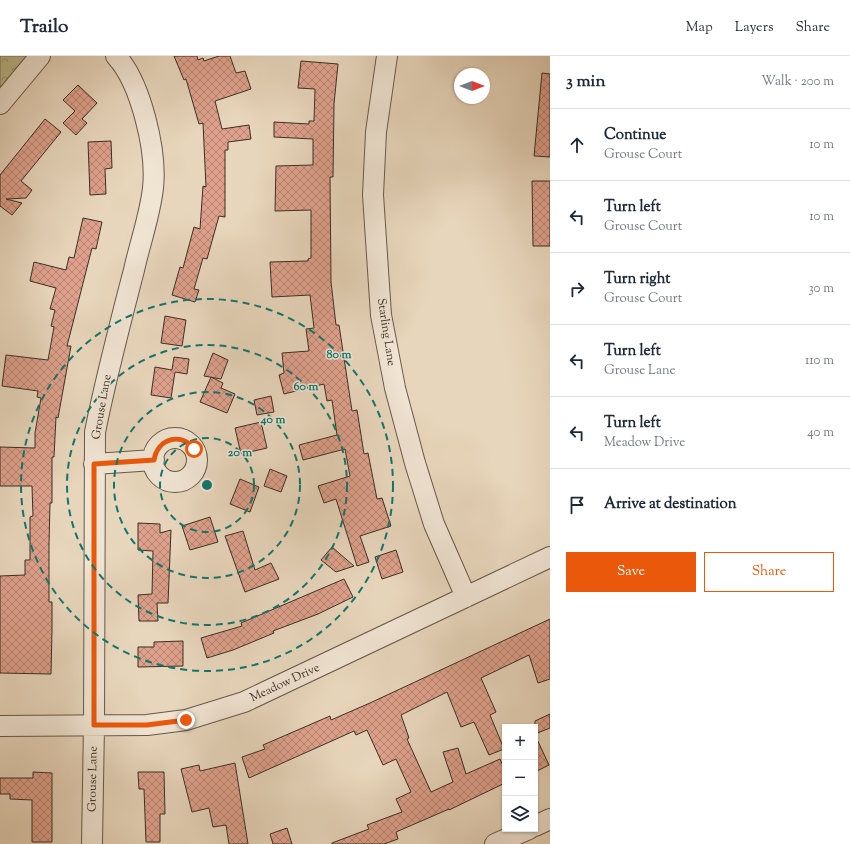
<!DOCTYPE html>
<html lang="en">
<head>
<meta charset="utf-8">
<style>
	:root { --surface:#fff; --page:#f6f6f7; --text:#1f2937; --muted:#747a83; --line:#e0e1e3; --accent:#ea580c }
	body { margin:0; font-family:"Sorts Mill Goudy",serif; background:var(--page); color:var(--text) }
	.controls { position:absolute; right:12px; bottom:12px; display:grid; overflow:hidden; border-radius:0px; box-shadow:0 1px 3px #0004 }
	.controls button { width:36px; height:36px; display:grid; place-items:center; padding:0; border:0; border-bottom:1px solid var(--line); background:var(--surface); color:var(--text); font:20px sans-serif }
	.compass { position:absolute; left:454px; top:12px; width:36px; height:36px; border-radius:50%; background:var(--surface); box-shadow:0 1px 3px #0004; rotate:90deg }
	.stop { position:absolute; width:12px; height:12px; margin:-9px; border:3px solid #ea580c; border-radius:50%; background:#fff }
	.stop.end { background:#ea580c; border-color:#fff; box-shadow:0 1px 4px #0008 }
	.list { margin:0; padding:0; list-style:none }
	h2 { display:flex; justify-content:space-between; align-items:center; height:52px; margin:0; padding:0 16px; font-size:17px }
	h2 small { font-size:13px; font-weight:400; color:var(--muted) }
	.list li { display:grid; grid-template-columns:26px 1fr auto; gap:12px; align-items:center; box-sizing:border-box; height:72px; padding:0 16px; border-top:1px solid var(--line) }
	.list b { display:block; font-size:15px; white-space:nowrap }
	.list p { margin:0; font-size:13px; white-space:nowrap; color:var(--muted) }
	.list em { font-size:13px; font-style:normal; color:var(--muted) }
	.actions { display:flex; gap:8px; padding:12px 16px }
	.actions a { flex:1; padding:9px 0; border:1px solid var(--accent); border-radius:0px; text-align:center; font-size:14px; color:var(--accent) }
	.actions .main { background:var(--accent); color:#fff }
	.icon { flex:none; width:22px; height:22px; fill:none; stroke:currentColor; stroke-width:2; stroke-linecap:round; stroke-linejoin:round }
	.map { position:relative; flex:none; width:550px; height:788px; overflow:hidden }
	header { display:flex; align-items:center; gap:24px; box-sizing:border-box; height:56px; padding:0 20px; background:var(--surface); border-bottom:1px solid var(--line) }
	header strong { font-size:19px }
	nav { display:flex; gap:22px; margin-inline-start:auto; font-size:14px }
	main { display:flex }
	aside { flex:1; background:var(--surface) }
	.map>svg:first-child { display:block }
	.park { fill:url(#park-crowns); stroke:#7c7658 }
	.building { fill:url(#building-cross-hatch); stroke:#3a2f24 }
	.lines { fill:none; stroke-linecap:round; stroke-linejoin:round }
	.minor-casing { stroke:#66594a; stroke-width:22 }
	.minor { stroke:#f0e4d3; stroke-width:20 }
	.route { stroke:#ea580c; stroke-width:5 }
	.ring { fill:none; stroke:#0f766e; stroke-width:2; stroke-dasharray:7 5 }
	.labels { text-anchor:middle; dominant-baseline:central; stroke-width:3; stroke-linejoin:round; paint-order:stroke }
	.street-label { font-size:12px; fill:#3a2f24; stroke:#f0e4d3 }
	.centre { fill:#0f766e; stroke:#f0e4d3; stroke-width:2 }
	.ring-label { font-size:12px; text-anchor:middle; font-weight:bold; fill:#0f766e; stroke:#f0e4d3; stroke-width:3; stroke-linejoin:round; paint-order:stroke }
</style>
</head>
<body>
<header>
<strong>Trailo</strong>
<nav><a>Map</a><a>Layers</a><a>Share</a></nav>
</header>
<main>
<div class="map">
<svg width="550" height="788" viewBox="0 0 550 788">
	<defs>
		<pattern id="park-crowns" width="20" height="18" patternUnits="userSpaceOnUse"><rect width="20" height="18" fill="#bdbc8c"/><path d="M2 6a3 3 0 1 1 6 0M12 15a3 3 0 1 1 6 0" fill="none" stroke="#9b9972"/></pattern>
		<pattern id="building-cross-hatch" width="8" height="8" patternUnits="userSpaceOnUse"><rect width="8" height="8" fill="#dfa18c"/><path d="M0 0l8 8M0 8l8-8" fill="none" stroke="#b68472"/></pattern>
	</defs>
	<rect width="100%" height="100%" fill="#e8d6bc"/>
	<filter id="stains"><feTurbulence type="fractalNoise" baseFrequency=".005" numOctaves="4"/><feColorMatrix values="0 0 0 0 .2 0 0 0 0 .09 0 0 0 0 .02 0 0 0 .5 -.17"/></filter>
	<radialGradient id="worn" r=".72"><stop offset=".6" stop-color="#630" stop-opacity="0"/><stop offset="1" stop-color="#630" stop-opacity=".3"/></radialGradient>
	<path class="park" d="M 0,0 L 29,0 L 0,34 Z"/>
	<path class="building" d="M 174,0 L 197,0 L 198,4 L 203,2 L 204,5 L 219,0 L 230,0 L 236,17 L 245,15 L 251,33 L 215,45 L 222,73 L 249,69 L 251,83 L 228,86 L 228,94 L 225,94 L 225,161 L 219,160 L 207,203 L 203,202 L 194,233 L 199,234 L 195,246 L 172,239 L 180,211 L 183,212 L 194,171 L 200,173 L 203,130 L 206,131 L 203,67 L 199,68 L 186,23 L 184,24 Z
		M 301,5 L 338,8 L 334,48 L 333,121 L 330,121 L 331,226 L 336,269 L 339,269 L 352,355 L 357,354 L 364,398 L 368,397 L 377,443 L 382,442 L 391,470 L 360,480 L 369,506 L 357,510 L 336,443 L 324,447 L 318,430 L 350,420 L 345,393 L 303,404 L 299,389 L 337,379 L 332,344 L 327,345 L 324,328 L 284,338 L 279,319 L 284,317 L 282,297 L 309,295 L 306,273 L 314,272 L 310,239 L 272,241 L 270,206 L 308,205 L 308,203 L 311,202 L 311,154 L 275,155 L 276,110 L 313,109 L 313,83 L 274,81 L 274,66 L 309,68 L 309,65 L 314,65 L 315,33 L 298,32 Z
		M 542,17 L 550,18 L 550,101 L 534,100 Z
		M 78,29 L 97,47 L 82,63 L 87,67 L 76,79 L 63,67 L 75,55 L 63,44 Z
		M 45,63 L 61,76 L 21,125 L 32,134 L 26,142 L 6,143 L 22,147 L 12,159 L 0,150 L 0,119 Z
		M 111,85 L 112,112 L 105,113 L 106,138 L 90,139 L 88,86 Z
		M 532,125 L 550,125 L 550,190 L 533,190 Z
		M 83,162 L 102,166 L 96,193 L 92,192 L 67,290 L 71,290 L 58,362 L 56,361 L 54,401 L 52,401 L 52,447 L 50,447 L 49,489 L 49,546 L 52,546 L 52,574 L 51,618 L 0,617 L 0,520 L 25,519 L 25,504 L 30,504 L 30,461 L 33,460 L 32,430 L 0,430 L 0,391 L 35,392 L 35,377 L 41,342 L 37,341 L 38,335 L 2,330 L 6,299 L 48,304 L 54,271 L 51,270 L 55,254 L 50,253 L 56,232 L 30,225 L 34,206 L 66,214 L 69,201 L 74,202 Z
		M 165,260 L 186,264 L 182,290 L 161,287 Z
		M 213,297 L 228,304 L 221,323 L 204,320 Z
		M 174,301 L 189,303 L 187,318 L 175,316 L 171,342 L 151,339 L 155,311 L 172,314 Z
		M 211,321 L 223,327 L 221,332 L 235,338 L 227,357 L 200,346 Z
		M 271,340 L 274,356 L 257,359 L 254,344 Z
		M 261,366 L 267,392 L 241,398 L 235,372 Z
		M 270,413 L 287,420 L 281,436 L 264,430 Z
		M 240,423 L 259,431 L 250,456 L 230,448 Z
		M 210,461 L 218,486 L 190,494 L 182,470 Z
		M 138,467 L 160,468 L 160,477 L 171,474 L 168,547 L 157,547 L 158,565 L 139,565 L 138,539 L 152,538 L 153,495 L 138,494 Z
		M 243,475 L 255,514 L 271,507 L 279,523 L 245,536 L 225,480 Z
		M 332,491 L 354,510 L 336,516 L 321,504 Z
		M 396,494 L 403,516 L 382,523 L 375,501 Z
		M 344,523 L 353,541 L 318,558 L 273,575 L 274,577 L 233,594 L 207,602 L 201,582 L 242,570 L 241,567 Z
		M 550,563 L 550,623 L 538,627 L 529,599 L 481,622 L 496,656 L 490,659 L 504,693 L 489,699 L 474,666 L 461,671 L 447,636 L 401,659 L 409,682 L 407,683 L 431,736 L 453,726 L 443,696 L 458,692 L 466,718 L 500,703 L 505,714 L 505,727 L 449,754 L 449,753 L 396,776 L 398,783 L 384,788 L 332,788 L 332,787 L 369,773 L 367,769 L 402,756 L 396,743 L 411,736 L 396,703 L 383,709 L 367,674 L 356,679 L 354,675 L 249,722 L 242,701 L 265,693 L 263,689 L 330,660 L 331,664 L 370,647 Z
		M 183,585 L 183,610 L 138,611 L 138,591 L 154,591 L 154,586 Z
		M 550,658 L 550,672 L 535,678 L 535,665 Z
		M 535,679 L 549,709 L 535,716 Z
		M 235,707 L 248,788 L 229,788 L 226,769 L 213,771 L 209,752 L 192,756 L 181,713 L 199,709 L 200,715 Z
		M 33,716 L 52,717 L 52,786 L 32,786 L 32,744 L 10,743 L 10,738 L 0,738 L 0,722 L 33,722 Z
		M 138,716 L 164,716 L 165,758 L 160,758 L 160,786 L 146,786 L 144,733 L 139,733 Z
		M 287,772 L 292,788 L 273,788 L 270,778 Z"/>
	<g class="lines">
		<g class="minor-casing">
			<path id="minor" d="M 387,0 L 376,76 L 373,139 L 381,259 L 395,332 L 415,407 L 434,468 L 466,541
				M 0,48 L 40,0
				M153 404a22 22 0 1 1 44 0a22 22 0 1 1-44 0Z
				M 94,408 L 154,404
				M 0,670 L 147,669 L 186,664 L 244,646 L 550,501
				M 535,770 L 550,763
				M 92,788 L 94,669 L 95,376 C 106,321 120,268 134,214 C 140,187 150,159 153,132 C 157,95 141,27 116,0
				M 495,788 L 529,773"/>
		</g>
		<use href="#minor" class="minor"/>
	</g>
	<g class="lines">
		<path class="route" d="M 186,664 L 147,669 L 94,669 L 94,408 L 154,404 C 158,382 181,376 194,393"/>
	</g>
	<g class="ring">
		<circle cx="207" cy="429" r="47"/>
		<circle cx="207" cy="429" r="93"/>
		<circle cx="207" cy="429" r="140"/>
		<circle cx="207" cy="429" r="186"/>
	</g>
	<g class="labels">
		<g class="street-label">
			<text transform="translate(386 276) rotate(81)">Starling Lane</text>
			<text transform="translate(102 351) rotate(-80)">Grouse Lane</text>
			<text transform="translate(285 627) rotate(-25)">Meadow Drive</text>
			<text transform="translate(93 723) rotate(-89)">Grouse Lane</text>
		</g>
	</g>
	<circle cx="207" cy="429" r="6" class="centre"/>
	<g class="ring-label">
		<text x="339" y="302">80 m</text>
		<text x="306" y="334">60 m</text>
		<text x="273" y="367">40 m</text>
		<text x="240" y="400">20 m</text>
	</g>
	<rect width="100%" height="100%" filter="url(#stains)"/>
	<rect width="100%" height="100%" fill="url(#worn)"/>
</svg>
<div class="controls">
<button>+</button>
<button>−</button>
<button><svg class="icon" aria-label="layers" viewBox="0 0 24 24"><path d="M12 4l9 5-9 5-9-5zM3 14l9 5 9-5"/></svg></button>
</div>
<svg class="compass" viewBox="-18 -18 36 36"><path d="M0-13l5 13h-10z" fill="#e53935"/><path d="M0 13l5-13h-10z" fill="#747a83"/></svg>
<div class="stop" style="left:194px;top:393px"></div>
<div class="stop end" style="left:186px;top:664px"></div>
</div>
<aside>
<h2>3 min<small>Walk · 200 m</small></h2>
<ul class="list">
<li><svg class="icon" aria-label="ahead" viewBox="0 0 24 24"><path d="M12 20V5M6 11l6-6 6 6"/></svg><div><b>Continue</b><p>Grouse Court</p></div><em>10 m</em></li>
<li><svg class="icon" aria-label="left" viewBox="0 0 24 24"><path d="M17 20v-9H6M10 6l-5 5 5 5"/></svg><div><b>Turn left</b><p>Grouse Court</p></div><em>10 m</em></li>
<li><svg class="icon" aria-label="right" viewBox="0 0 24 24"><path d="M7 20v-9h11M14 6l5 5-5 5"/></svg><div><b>Turn right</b><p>Grouse Court</p></div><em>30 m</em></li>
<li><svg class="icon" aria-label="left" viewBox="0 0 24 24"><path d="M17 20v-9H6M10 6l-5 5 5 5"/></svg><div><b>Turn left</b><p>Grouse Lane</p></div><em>110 m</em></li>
<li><svg class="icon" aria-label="left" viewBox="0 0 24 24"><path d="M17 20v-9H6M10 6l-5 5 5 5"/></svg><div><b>Turn left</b><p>Meadow Drive</p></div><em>40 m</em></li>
<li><svg class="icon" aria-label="arrive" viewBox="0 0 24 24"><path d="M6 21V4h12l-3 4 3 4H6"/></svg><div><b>Arrive at destination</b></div></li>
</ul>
<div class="actions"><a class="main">Save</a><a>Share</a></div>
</aside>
</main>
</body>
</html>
